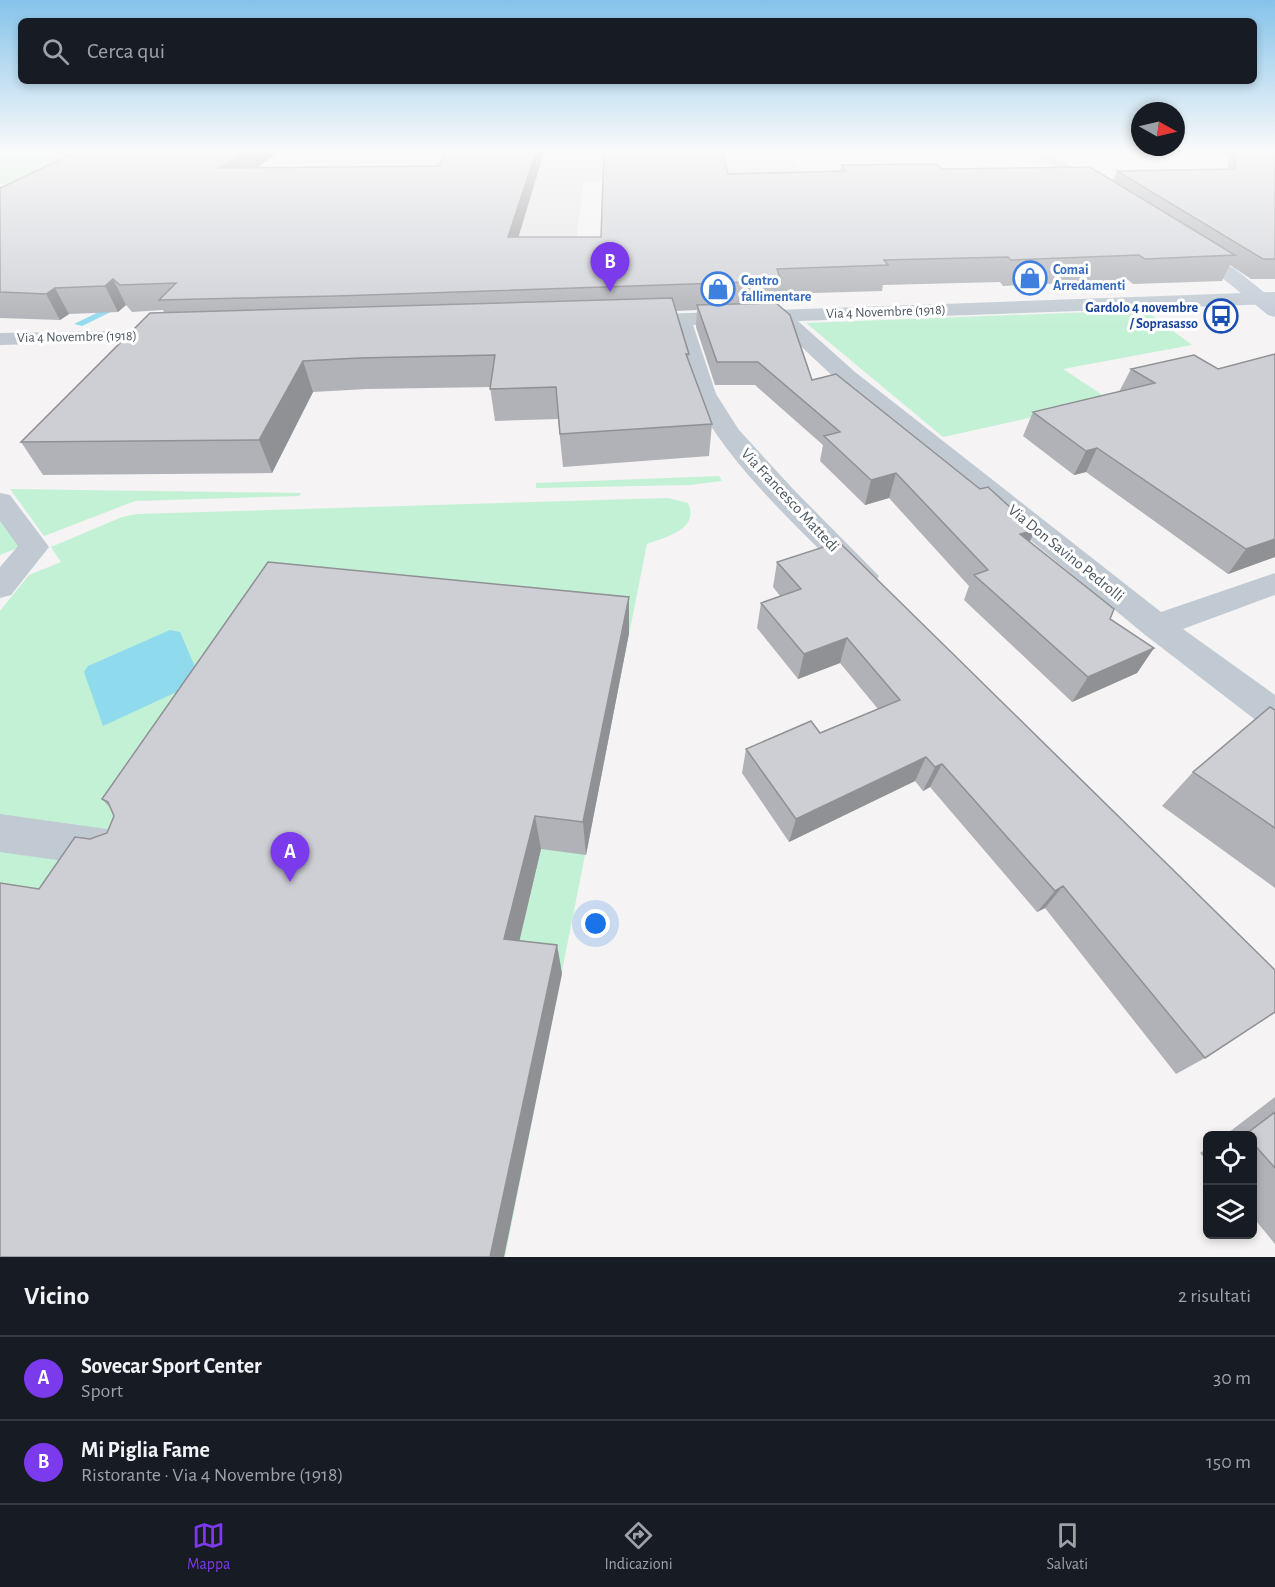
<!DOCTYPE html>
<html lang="it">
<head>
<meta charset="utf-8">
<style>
	:root { --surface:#171b24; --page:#20242c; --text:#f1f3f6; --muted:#9ea1a6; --line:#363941; --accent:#7c3aed }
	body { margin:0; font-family:"Alegreya Sans",sans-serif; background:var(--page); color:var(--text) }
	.controls { position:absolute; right:18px; bottom:18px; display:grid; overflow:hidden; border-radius:9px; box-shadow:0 3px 9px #0003 }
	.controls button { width:54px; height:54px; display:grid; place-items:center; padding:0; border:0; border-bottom:2px solid var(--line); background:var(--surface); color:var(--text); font:30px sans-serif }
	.compass { position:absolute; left:1131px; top:102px; width:54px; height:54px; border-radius:50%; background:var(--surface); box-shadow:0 3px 9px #0003; rotate:98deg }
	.you { position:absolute; left:596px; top:924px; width:21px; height:21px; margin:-15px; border:4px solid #fff; border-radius:50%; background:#1a73e8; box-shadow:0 0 0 9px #1a73e833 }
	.badge { display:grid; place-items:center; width:39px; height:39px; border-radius:50%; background:var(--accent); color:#fff; font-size:20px; font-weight:700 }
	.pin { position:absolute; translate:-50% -50px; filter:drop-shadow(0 2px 3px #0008) }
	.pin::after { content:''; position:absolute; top:32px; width:21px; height:18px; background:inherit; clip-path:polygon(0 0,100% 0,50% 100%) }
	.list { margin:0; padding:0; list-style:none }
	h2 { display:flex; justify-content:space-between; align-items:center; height:78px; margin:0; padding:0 24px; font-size:26px }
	h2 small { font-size:20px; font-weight:400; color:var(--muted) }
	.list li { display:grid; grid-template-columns:39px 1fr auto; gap:18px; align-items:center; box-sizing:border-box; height:84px; padding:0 24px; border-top:2px solid var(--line) }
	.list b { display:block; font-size:22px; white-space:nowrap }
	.list p { margin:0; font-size:20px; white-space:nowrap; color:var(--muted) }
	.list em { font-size:20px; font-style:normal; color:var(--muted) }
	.icon { flex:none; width:33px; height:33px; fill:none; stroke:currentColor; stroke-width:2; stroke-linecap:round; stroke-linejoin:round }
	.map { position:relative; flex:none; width:1275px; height:1257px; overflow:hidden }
	.search { position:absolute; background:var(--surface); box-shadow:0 3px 9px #0003; left:18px; right:18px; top:18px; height:66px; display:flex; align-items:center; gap:15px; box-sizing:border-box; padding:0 21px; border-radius:9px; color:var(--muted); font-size:22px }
	.sheet { height:246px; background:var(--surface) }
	nav { display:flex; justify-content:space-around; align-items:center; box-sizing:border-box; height:84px; border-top:2px solid var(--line); background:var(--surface); font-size:16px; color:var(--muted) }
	nav a { display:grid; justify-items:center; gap:3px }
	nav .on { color:var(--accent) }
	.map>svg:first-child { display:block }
	.education { fill:#e6e4e5 }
	.green { fill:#c3f1d5 }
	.water { fill:#90daee }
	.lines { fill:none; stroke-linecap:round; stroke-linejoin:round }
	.stream { fill:#90daee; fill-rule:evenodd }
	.street { fill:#c1cad2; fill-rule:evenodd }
	.secondary { fill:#c1cbd6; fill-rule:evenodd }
	.wall { fill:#b0b2b7 }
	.shaded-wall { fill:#909195 }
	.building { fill:#cdcfd5; stroke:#909195; stroke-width:1.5 }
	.labels { text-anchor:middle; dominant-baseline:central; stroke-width:6; stroke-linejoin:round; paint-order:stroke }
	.far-shop-label { font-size:14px; font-weight:bold; fill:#366cbe; stroke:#fff; text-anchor:start }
	.far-transit-label { font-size:14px; font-weight:bold; fill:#164399; stroke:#fff; text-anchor:end }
	.far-street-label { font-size:14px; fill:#4a5661; stroke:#fff }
	.street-label { font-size:16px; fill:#4a5661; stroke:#fff }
</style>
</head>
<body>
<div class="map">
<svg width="1275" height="1257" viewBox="0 0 1275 1257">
	<rect width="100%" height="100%" fill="#f5f3f3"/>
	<path class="education" d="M 297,152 L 788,152 L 808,180 L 584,181 L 576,240 L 413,240 L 393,226 L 428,163 L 283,163 Z"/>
	<path class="green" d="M 0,152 L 93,152 L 21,186 L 0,184 Z
		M 1145,310 L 1192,345 L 1063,369 L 1110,400 L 943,437 L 806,323 Z
		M 719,476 L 722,481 L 690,485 L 536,488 L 536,483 Z
		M 10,489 L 301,493 L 299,496 L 135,501 L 44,536 Z
		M 668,498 L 688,503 C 700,530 665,537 647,544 L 505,1257 L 0,1257 L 0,611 L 29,575 L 61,562 L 51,547 L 122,517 L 137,514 Z
		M 0,518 L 20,547 L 0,555 Z"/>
	<path class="water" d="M 170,630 L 180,632 L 199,676 L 194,684 L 103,726 L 84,672 L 88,666 Z"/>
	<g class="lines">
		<path class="stream" d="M 117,303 L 125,305 L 82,326 L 74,324 Z"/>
		<path class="street" d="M 1275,292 L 1275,304 L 798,321 L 855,372 L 1161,612 L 1275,573 L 1275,595 L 1183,629 L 1275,695 L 1275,730 L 1262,725 L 1144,634 L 839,382 L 775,322 L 693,325 L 716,394 L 739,430 L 793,489 L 879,576 L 875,583 L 864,586 L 853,583 C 797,526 731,468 693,396 C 683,375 679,348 673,326 L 628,325 L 625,321 L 628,317 L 635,315 Z
			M 170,330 L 177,332 L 181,336 L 177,340 L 0,345 L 0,333 Z
			M 0,493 L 10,495 L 49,547 L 11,595 L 0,598 L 0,567 L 18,546 L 0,521 Z
			M 0,814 L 114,830 L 129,835 L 135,849 L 129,863 L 114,868 L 0,852 Z"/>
		<path class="secondary" d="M 1031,152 L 1048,152 L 1108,191 L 1100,196 L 1095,194 Z
			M 1189,243 L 1235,269 L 1275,301 L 1275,317 L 1268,315 L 1221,277 L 1183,252 L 1180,248 L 1183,244 Z"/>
	</g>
	<path class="wall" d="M 76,152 L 278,152 L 257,168 L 439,166 L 544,152 L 518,237 L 601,237 L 728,174 L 840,171 L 841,165 L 942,169 L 1113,180 L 1117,171 L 1228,169 L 1228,156 L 1203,152 L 1275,152 L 1275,279 L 1251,279 L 1230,265 L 1222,281 L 1133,284 L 1128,280 L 1003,286 L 1000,282 L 883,285 L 882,291 L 779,294 L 778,304 L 812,380 L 980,489 L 1035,530 L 1030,542 L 1110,619 L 1154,648 L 1137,673 L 1072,702 L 964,600 L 969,586 L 889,498 L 865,505 L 820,461 L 823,445 L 755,385 L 715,385 L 696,327 L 697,310 L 676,311 L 689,354 L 688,361 L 712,424 L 709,456 L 563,467 L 558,419 L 495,421 L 490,387 L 367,389 L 313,392 L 272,473 L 43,475 L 21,442 L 164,312 L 163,310 L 132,312 L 126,305 L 118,312 L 69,314 L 60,320 L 0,318 L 0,188 Z
		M 1275,354 L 1275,557 L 1228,574 L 1086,472 L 1074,475 L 1023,436 L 1033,412 L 1119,392 L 1131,369 L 1218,369 Z
		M 839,542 L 1205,1058 L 1176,1074 L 1045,908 L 1037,912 L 930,787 L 923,791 L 915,781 L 789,842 L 742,773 L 746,749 L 820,733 L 878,709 L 840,663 L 798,679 L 757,628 L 761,603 L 780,596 L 773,587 L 777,562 Z
		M 629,597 L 629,633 L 586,855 L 541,849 L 519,941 L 557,945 L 562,974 L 90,839 L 107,833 L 114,816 L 111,809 L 102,799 Z
		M 1275,710 L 1275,888 L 1162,806 L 1193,772 Z
		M 1275,1097 L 1275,1244 L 1252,1216 L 1252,1136 L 1224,1136 Z
		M 1208,1148 L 1208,1162 L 1200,1153 Z"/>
	<path class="shaded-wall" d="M 243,152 L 278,152 L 227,190 L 219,168 Z
		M 536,152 L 544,152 L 511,262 L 508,237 Z
		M 113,279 L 126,305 L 118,312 L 105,286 Z
		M 55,288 L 69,314 L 60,320 L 46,294 Z
		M 303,361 L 313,392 L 272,473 L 259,440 Z
		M 1097,448 L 1086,472 L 1074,475 L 1086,451 Z
		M 896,473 L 889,498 L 865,505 L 871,480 Z
		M 1035,530 L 1023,555 L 1020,534 Z
		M 1275,539 L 1275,557 L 1228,574 L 1246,549 Z
		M 629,597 L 629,633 L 586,855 L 583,822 Z
		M 847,638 L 840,663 L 798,679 L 804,654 Z
		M 1154,648 L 1137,673 L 1072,702 L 1088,677 Z
		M 926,757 L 915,781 L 789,842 L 796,819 Z
		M 942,764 L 930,787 L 923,791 L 935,767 Z
		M 535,816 L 541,849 L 513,968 L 504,939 Z
		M 1063,886 L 1045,908 L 1037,912 L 1055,891 Z
		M 557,945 L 562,974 L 504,1257 L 490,1257 Z"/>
	<path class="building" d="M 76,152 L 243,152 L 219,168 L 439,166 L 446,152 L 536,152 L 508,237 L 601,237 L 604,152 L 722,152 L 728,174 L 846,171 L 841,165 L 936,164 L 942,169 L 1090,167 L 1235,255 L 1145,259 L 1139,255 L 1011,260 L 1008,257 L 884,260 L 888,265 L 777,269 L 781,281 L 337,296 L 159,300 L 176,283 L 120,285 L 113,279 L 105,286 L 55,288 L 46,294 L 0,292 L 0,188 Z
		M 1236,152 L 1275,152 L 1275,259 L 1263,259 L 1117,171 L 1235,169 Z
		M 672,298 L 689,354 L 686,354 L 712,424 L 560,434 L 556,387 L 490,389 L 495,355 L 359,358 L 303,361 L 259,440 L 21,442 L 150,313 Z
		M 776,303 L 790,315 L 812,380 L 836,374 L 980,489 L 988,487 L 1035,530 L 1020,534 L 1114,609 L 1110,619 L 1154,648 L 1088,677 L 974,575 L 988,570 L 896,473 L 871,480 L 824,436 L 840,432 L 758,362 L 717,362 L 697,305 Z
		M 1275,354 L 1275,539 L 1246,549 L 1097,448 L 1086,451 L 1033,412 L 1155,383 L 1131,369 L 1194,355 L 1218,369 Z
		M 839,542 L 1275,970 L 1275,1012 L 1205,1058 L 1063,886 L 1055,891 L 942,764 L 935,767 L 926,757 L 796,819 L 746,749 L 811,721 L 820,733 L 900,700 L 847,638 L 804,654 L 761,603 L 801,589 L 777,562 Z
		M 268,562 L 629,597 L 583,822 L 535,816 L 504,939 L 557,945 L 490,1257 L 0,1257 L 0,883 L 39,889 L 75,837 L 90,839 L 107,833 L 114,816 L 108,802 L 102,799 Z
		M 1270,707 L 1275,710 L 1275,828 L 1193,772 Z
		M 1275,1112 L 1275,1168 L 1252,1142 L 1252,1136 L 1247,1136 L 1246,1134 Z"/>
	<linearGradient id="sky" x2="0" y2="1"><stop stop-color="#85c3ea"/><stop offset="0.46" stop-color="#fafafa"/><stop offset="1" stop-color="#fafafa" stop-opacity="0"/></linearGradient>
	<rect width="1275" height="328" fill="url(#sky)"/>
	<defs>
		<g id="shop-ring" transform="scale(1.725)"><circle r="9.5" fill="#fff" stroke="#3f7fe0" stroke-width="1.5"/><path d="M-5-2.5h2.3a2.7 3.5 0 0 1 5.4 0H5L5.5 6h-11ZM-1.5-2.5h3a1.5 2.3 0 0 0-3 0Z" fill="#3f7fe0"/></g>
		<g id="bus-ring" transform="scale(1.725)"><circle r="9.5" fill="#fff" stroke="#1a4fb4" stroke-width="1.5"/><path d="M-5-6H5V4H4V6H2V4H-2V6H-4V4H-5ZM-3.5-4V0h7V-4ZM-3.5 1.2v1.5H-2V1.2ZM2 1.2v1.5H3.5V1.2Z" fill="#1a4fb4"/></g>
	</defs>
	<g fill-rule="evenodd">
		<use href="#shop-ring" x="1030" y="278"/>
		<use href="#shop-ring" x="718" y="289"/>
		<use href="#bus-ring" x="1221" y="316"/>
	</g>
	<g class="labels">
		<g class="far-shop-label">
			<text x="1053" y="270">Comai<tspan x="1053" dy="16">Arredamenti</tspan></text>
			<text x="741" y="281">Centro<tspan x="741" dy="16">fallimentare</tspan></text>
		</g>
		<g class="far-transit-label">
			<text x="1198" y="308">Gardolo 4 novembre<tspan x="1198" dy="16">/ Soprasasso</tspan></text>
		</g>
		<g class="far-street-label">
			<text transform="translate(886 312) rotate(-2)">Via 4 Novembre (1918)</text>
			<text transform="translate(77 337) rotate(-1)">Via 4 Novembre (1918)</text>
		</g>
		<g class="street-label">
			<text transform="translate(790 500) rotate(47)">Via Francesco Mattedi</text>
			<text transform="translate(1066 553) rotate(39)">Via Don Savino Pedrolli</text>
		</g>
	</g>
</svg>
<div class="controls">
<button><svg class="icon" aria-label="locate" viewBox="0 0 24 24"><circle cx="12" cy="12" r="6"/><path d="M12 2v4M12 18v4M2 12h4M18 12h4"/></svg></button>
<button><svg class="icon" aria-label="layers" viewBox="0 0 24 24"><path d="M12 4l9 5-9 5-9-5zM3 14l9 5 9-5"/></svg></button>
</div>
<svg class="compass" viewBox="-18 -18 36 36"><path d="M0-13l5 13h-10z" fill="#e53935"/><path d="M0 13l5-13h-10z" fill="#9ea1a6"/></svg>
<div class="you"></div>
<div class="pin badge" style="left:290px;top:882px">A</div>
<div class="pin badge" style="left:610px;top:292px">B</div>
<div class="search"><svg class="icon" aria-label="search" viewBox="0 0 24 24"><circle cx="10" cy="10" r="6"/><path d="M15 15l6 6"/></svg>Cerca qui</div>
</div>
<section class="sheet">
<h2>Vicino<small>2 risultati</small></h2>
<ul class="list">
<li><span class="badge">A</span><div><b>Sovecar Sport Center</b><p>Sport</p></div><em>30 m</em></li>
<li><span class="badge">B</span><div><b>Mi Piglia Fame</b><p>Ristorante · Via 4 Novembre (1918)</p></div><em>150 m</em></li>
</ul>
</section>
<nav>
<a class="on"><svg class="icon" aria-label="map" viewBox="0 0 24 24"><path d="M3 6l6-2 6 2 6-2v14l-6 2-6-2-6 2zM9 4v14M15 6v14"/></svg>Mappa</a>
<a><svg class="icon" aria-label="directions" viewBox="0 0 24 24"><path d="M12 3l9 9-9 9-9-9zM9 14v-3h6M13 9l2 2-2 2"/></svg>Indicazioni</a>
<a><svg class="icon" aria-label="saved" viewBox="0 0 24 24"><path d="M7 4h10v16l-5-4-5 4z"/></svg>Salvati</a>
</nav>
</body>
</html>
